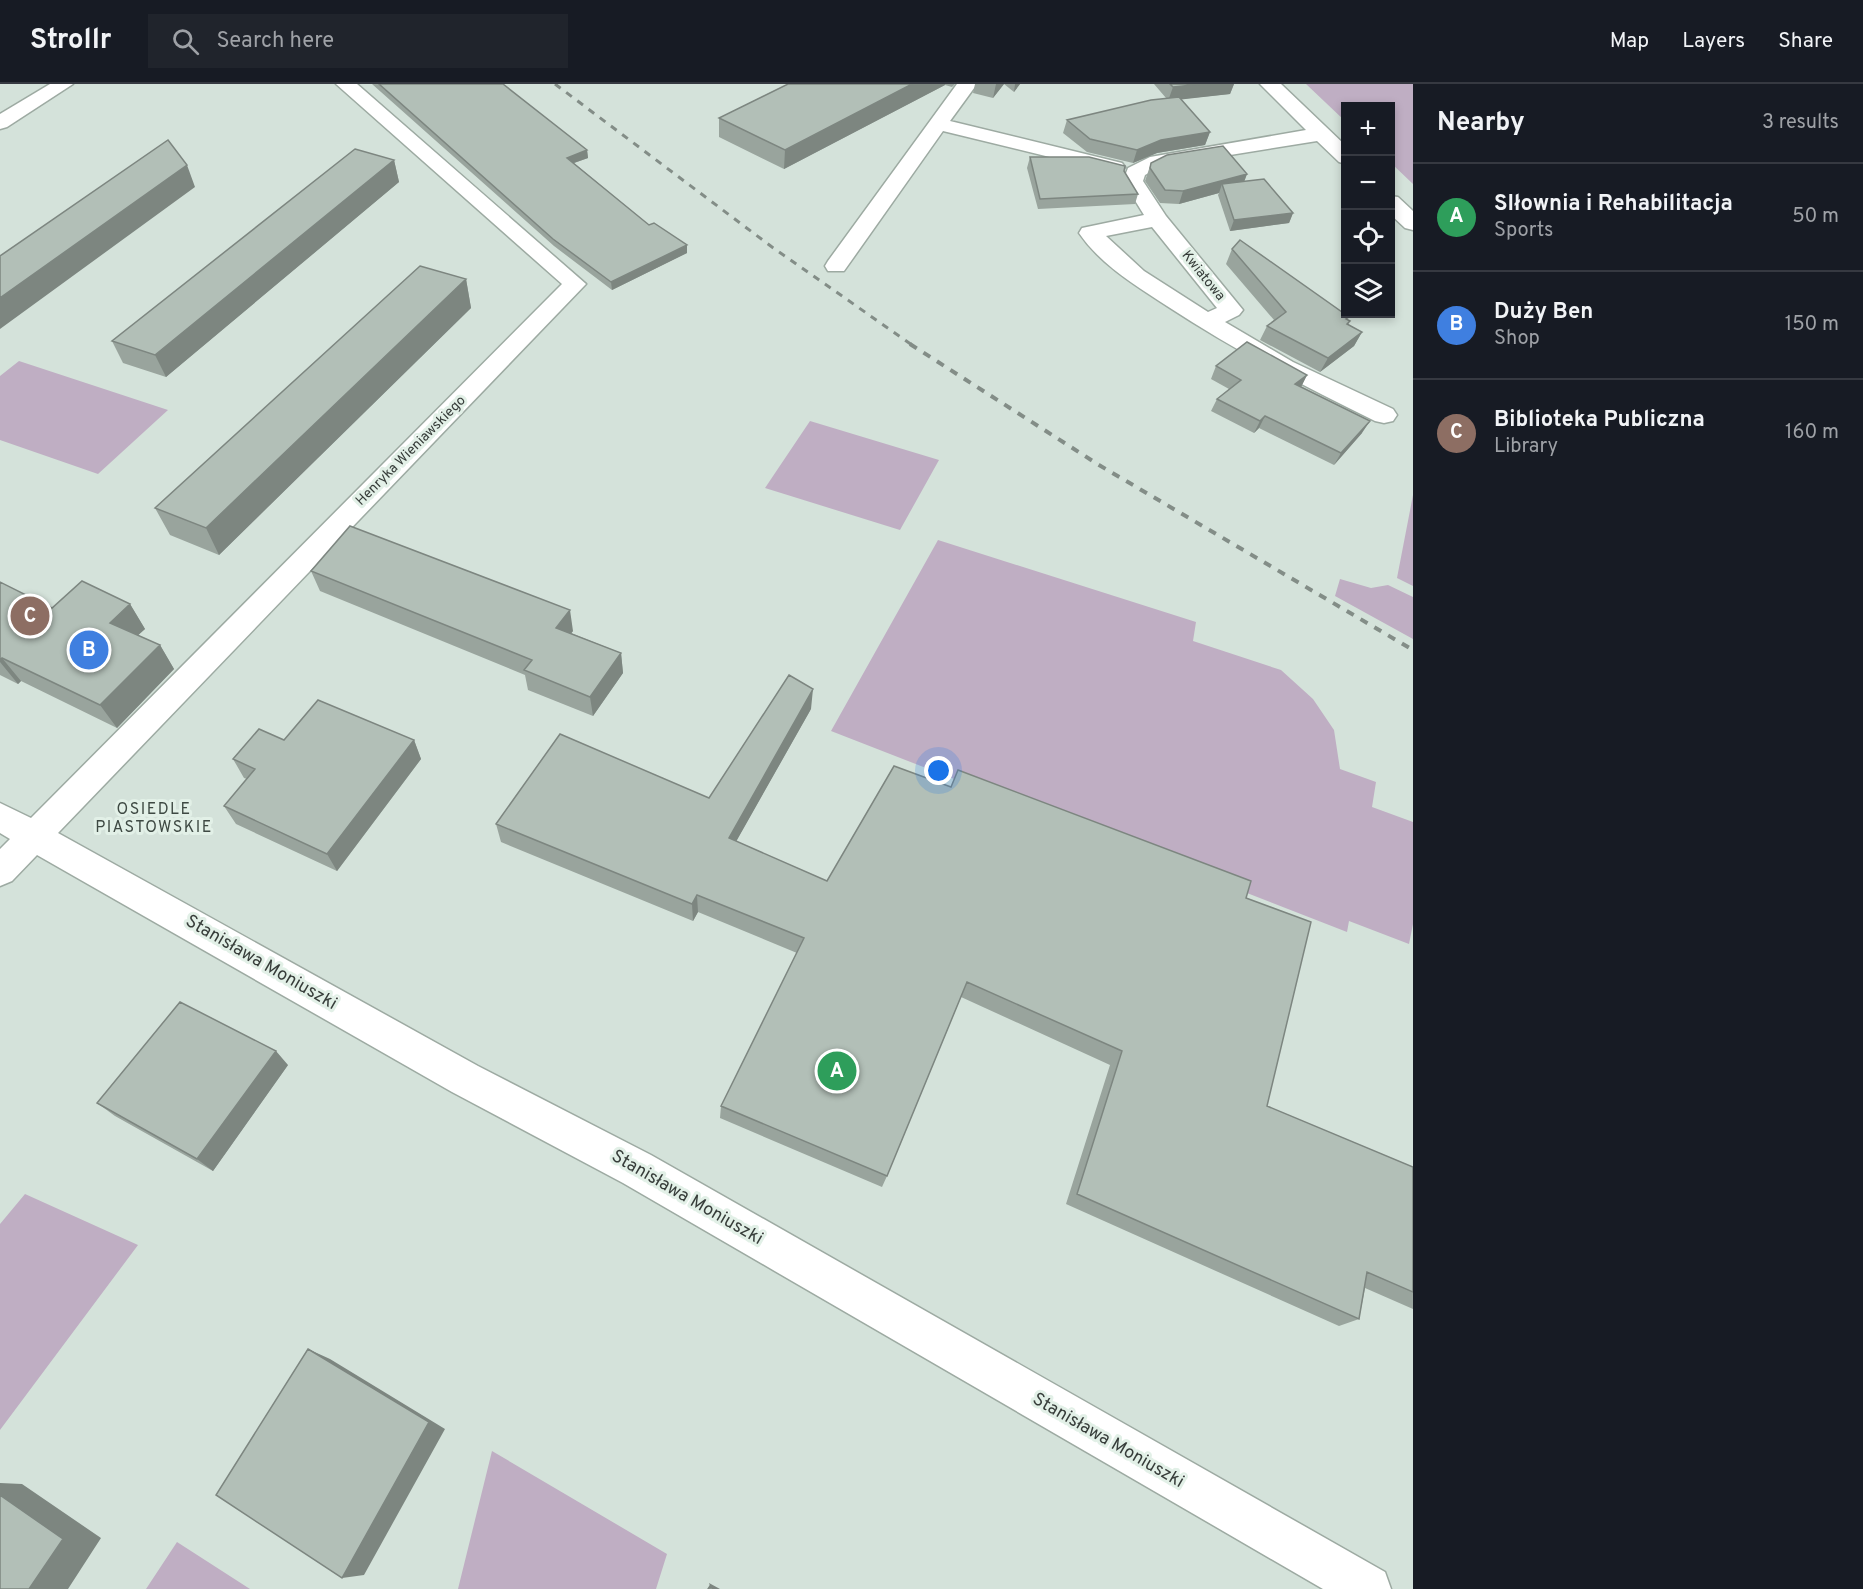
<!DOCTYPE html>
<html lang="en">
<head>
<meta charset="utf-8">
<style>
	:root { --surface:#171b24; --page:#20242c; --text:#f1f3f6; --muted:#9ea1a6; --line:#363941; --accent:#c29cce }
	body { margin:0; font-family:Overpass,sans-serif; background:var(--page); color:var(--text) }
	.controls { position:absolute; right:18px; top:18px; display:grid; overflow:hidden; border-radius:0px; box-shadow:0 3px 9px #0003 }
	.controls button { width:54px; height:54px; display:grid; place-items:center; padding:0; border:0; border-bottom:2px solid var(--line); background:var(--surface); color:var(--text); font:30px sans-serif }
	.you { position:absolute; left:939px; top:687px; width:21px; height:21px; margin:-15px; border:4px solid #fff; border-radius:50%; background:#1a73e8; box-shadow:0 0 0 9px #1a73e833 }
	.badge { display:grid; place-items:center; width:39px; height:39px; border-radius:50%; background:var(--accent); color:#fff; font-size:20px; font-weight:700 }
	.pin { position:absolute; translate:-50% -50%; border:3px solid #fff; box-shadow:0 2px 6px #0006 }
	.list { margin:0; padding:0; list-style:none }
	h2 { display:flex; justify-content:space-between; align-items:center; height:78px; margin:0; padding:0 24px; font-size:26px }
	h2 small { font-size:20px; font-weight:400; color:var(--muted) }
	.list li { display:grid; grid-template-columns:39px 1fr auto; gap:18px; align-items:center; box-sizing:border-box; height:108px; padding:0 24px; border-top:2px solid var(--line) }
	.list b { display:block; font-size:22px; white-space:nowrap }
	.list p { margin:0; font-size:20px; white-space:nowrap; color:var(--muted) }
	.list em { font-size:20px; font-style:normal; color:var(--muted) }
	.icon { flex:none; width:33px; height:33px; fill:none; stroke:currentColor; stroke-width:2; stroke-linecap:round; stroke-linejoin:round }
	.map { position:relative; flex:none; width:1413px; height:1505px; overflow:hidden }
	header { display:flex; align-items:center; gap:36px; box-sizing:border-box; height:84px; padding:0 30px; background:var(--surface); border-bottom:2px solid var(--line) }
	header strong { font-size:28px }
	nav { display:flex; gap:33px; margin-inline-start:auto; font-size:21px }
	.search { width:420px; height:54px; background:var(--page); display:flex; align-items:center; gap:15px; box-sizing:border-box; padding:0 21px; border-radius:0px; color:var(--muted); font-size:22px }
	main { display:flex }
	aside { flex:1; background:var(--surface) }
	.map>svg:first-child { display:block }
	.green { fill:#bfaec3 }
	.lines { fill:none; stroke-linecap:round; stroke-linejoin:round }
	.street-casing { stroke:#9daaa2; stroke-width:3 }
	.secondary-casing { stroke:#9daaa2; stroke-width:3 }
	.street { fill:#fff; fill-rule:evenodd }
	.secondary { fill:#fff; fill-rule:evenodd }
	.rail-far1 { stroke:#838d87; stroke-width:3; stroke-dasharray:7 7; stroke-linecap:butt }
	.rail { stroke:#838d87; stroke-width:4; stroke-dasharray:8 8; stroke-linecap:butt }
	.wall { fill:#99a49d }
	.shaded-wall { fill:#7d8680 }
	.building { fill:#b2bfb7; stroke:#7d8680; stroke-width:1.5 }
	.labels { text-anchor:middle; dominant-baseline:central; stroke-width:6; stroke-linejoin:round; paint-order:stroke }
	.far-street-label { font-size:14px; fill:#373d3a; stroke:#e2f0e7 }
	.neighbourhood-label { font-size:16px; letter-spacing:1.5px; fill:#3e4943; stroke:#e2f0e7 }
	.near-street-label { font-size:18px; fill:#373d3a; stroke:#e2f0e7 }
</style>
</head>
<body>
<header>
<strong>Strollr</strong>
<div class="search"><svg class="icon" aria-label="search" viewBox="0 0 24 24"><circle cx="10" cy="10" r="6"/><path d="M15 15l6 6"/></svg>Search here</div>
<nav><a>Map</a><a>Layers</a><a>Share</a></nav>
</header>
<main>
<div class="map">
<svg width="1413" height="1505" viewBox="0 0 1413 1505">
	<rect width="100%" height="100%" fill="#d4e2da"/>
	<path class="green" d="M 1306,0 L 1413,0 L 1413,100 L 1391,79 L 1390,22 L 1346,22 L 1345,37 Z
		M 19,277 L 168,326 L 98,390 L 0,356 L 0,292 Z
		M 810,337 L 939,376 L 900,446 L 765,404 Z
		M 1413,411 L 1413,502 L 1397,494 Z
		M 938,456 L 1196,538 L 1193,557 L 1281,586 L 1313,615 L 1334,646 L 1340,685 L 1376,698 L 1372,723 L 1413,738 L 1413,840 L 1409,860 L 1349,837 L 1347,848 L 831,647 Z
		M 1340,495 L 1371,504 L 1388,501 L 1413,513 L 1413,555 L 1335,512 Z
		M 25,1110 L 138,1161 L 0,1346 L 0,1140 Z
		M 492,1367 L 667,1470 L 656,1505 L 458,1505 Z
		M 177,1458 L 250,1505 L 146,1505 Z"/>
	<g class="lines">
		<g class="street-casing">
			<path id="street" d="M 336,0 L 357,0 L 586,200 L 58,749 L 478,982 L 651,1071 L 1385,1488 L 1391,1505 L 1323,1505 L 623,1099 L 452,1008 L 37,771 L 12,797 L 0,802 L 0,765 L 10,755 L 0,749 L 0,719 L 31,734 L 562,200 Z
				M 957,0 L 977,0 L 950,37 L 1122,79 L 1125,83 L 1122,87 L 1115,89 L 943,47 L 844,187 L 828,187 L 825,182 L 828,177 Z
				M 1260,0 L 1281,0 L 1346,62 L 1346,80 L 1339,78 L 1317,57 L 1162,82 L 1145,91 L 1143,97 L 1166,132 L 1243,226 L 1239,231 L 1225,238 L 1293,278 L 1393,325 L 1397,331 L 1393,337 L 1384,339 L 1375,337 C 1303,302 1234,266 1167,222 C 1136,202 1100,180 1079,149 L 1082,144 L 1144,131 L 1123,97 L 1128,84 L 1150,73 L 1306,46 ZM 1152,143 L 1217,224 L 1208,228 L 1144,187 L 1106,152 Z
				M 1390,112 L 1398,113 L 1413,127 L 1413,146 L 1405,144 L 1390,130 Z"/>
		</g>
		<g class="secondary-casing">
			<path id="secondary" d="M 50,0 L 73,0 L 7,43 L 0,45 L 0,30 Z"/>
		</g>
		<use href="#street" class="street"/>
		<use href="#secondary" class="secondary"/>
		<path class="rail-far1" d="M 555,0 L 772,163 L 912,261"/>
		<path class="rail" d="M 910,260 L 1099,381 L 1413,566"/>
	</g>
	<path class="wall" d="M 372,0 L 503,0 L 587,66 L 588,74 L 574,79 L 649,141 L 687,169 L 612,206 L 554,162 Z
		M 788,0 L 955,0 L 952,3 L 945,1 L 784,85 L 719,53 L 719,34 Z
		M 975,0 L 1020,0 L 1014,8 L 1004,0 L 993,14 L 973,9 Z
		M 1154,0 L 1234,0 L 1230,10 L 1181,15 L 1210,48 L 1205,61 L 1157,69 L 1133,79 L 1087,68 L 1063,49 L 1067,36 L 1166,14 Z
		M 1030,73 L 1124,87 L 1138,110 L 1135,120 L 1038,125 L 1027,84 Z
		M 394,76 L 399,98 L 166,293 L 123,279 L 112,257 Z
		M 1151,79 L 1247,90 L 1244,98 L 1293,129 L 1289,139 L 1230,147 L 1218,111 L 1219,109 L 1179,120 L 1160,119 L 1145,97 Z
		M 1232,165 L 1348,236 L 1349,241 L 1362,248 L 1354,262 L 1320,288 L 1260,256 L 1267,242 L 1274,236 L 1226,180 Z
		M 466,195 L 471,224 L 219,471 L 170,451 L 155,424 Z
		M 1216,282 L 1307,291 L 1301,303 L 1362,349 L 1334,381 L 1259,344 L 1254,349 L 1211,327 L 1217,315 L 1229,305 L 1211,295 Z
		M 311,487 L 573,547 L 571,549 L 621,569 L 623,589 L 593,632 L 528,606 L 525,591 L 320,507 Z
		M 0,498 L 52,524 L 130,520 L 145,545 L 138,551 L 160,561 L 174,585 L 117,644 L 21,597 L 18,600 L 0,591 Z
		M 811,625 L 736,757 L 827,797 L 1246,814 L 1267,1022 L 1413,1083 L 1413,1225 L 1365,1204 L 1359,1235 L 1339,1242 L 1066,1120 L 1110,981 L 961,913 L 887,1092 L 882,1103 L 720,1034 L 721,1022 L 797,869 L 698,828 L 693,837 L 501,758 L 496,740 L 709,714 Z
		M 284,656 L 414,656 L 421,675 L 337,787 L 236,740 L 224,722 L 247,695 L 244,694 L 233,675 Z
		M 288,981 L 213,1087 L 115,1032 L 97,1019 Z"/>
	<path class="shaded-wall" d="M 912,0 L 945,0 L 945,1 L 784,85 L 785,66 Z
		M 996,0 L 1004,0 L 993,14 Z
		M 1015,0 L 1020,0 L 1014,8 Z
		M 1202,0 L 1234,0 L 1230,10 L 1168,17 L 1173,3 Z
		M 1210,48 L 1205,61 L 1157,69 L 1133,79 L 1137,66 L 1161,56 Z
		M 587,66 L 588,74 L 568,81 L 567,74 Z
		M 394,76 L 399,98 L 166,293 L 155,271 Z
		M 187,81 L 195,103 L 0,245 L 0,214 Z
		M 1247,90 L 1242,103 L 1222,100 L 1219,109 L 1179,120 L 1183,107 Z
		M 1293,129 L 1289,139 L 1230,147 L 1234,136 Z
		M 687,161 L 687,169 L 612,206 L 611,198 Z
		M 466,195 L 471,224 L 219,471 L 206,444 Z
		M 1362,248 L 1354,262 L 1320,288 L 1328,274 Z
		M 1307,291 L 1301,303 L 1295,300 Z
		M 1265,332 L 1259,344 L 1254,349 L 1260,337 Z
		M 1370,337 L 1362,349 L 1334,381 L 1341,369 Z
		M 130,520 L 145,545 L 125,563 L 110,539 Z
		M 570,526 L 573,547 L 560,564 L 556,544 Z
		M 160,561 L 174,585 L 117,644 L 100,621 Z
		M 621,569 L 623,589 L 593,632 L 590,613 Z
		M 2,574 L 21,597 L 18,600 L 0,578 L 0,576 Z
		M 813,605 L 811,625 L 728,772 L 729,754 Z
		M 414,656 L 421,675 L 337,787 L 327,770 Z
		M 697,811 L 698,828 L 693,837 L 692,820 Z
		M 276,967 L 288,981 L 213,1087 L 197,1075 Z
		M 308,1265 L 330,1275 L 445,1345 L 364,1491 L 342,1494 Z
		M 0,1399 L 22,1400 L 101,1454 L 68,1505 L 29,1505 L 0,1411 Z
		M 709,1499 L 720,1505 L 715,1505 L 710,1502 Z"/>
	<path class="building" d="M 379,0 L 503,0 L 587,66 L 567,74 L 649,141 L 654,139 L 687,161 L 611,198 L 553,155 Z
		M 788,0 L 912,0 L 785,66 L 719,34 Z
		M 1170,0 L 1202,0 L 1173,3 Z
		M 1179,13 L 1210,48 L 1161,56 L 1137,66 L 1090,55 L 1067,36 L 1151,16 Z
		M 168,56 L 187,81 L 0,214 L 0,172 Z
		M 1223,62 L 1247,90 L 1183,107 L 1165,106 L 1150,84 L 1151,79 L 1167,71 Z
		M 355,65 L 394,76 L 155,271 L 112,257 Z
		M 1030,73 L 1089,73 L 1125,82 L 1124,87 L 1138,110 L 1040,115 Z
		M 1264,95 L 1293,129 L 1234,136 L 1222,100 Z
		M 1240,156 L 1349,233 L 1346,235 L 1350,237 L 1347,240 L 1362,248 L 1328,274 L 1267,242 L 1286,228 L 1232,165 Z
		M 420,182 L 466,195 L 206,444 L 155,424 Z
		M 1247,258 L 1307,291 L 1295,300 L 1370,337 L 1341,369 L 1265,332 L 1260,337 L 1217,315 L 1241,296 L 1216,282 Z
		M 350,442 L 570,526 L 556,544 L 621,569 L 590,613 L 524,586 L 532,576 L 311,487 Z
		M 82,497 L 130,520 L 110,539 L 160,561 L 100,621 L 2,574 L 0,576 L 0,498 L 52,524 Z
		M 789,591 L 813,605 L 729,754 L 827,797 L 894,682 L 951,703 L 958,686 L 1251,797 L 1246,814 L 1311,838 L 1267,1022 L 1413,1083 L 1413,1208 L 1367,1188 L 1359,1235 L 1077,1110 L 1122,967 L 967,898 L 887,1092 L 721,1022 L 804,854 L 697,811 L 692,820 L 496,740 L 560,650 L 709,714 Z
		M 318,616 L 414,656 L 327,770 L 224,722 L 255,685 L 233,675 L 259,645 L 284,656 Z
		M 180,918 L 276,967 L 197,1075 L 97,1019 Z
		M 308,1265 L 429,1338 L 342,1494 L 216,1411 Z
		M 0,1411 L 63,1455 L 29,1505 L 0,1505 Z
		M 710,1502 L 715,1505 L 708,1505 Z"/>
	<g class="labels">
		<g class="far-street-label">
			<text transform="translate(1203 192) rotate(51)">Kwiatowa</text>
			<text transform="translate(411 367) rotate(-45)">Henryka Wieniawskiego</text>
		</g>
		<g class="neighbourhood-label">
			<text x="154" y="726">OSIEDLE<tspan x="154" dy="18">PIASTOWSKIE</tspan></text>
		</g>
		<g class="near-street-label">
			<text transform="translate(261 879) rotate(30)">Stanisława Moniuszki</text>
			<text transform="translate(687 1114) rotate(30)">Stanisława Moniuszki</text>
			<text transform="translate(1108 1357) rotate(30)">Stanisława Moniuszki</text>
		</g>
	</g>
</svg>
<div class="controls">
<button>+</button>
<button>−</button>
<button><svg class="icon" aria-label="locate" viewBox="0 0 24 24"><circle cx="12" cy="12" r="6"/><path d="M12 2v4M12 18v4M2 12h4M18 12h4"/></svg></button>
<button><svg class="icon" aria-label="layers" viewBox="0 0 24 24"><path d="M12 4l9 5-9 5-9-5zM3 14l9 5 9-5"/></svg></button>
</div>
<div class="you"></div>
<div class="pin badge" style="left:837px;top:987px;background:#2e9e5b">A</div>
<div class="pin badge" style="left:89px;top:566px;background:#3f7fe0">B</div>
<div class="pin badge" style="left:30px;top:532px;background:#8d6e63">C</div>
</div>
<aside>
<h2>Nearby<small>3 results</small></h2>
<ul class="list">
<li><span class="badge" style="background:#2e9e5b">A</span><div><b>SIłownia i Rehabilitacja</b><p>Sports</p></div><em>50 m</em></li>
<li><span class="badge" style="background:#3f7fe0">B</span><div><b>Duży Ben</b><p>Shop</p></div><em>150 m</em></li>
<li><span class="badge" style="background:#8d6e63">C</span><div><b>Biblioteka Publiczna</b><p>Library</p></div><em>160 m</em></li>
</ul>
</aside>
</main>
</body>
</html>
